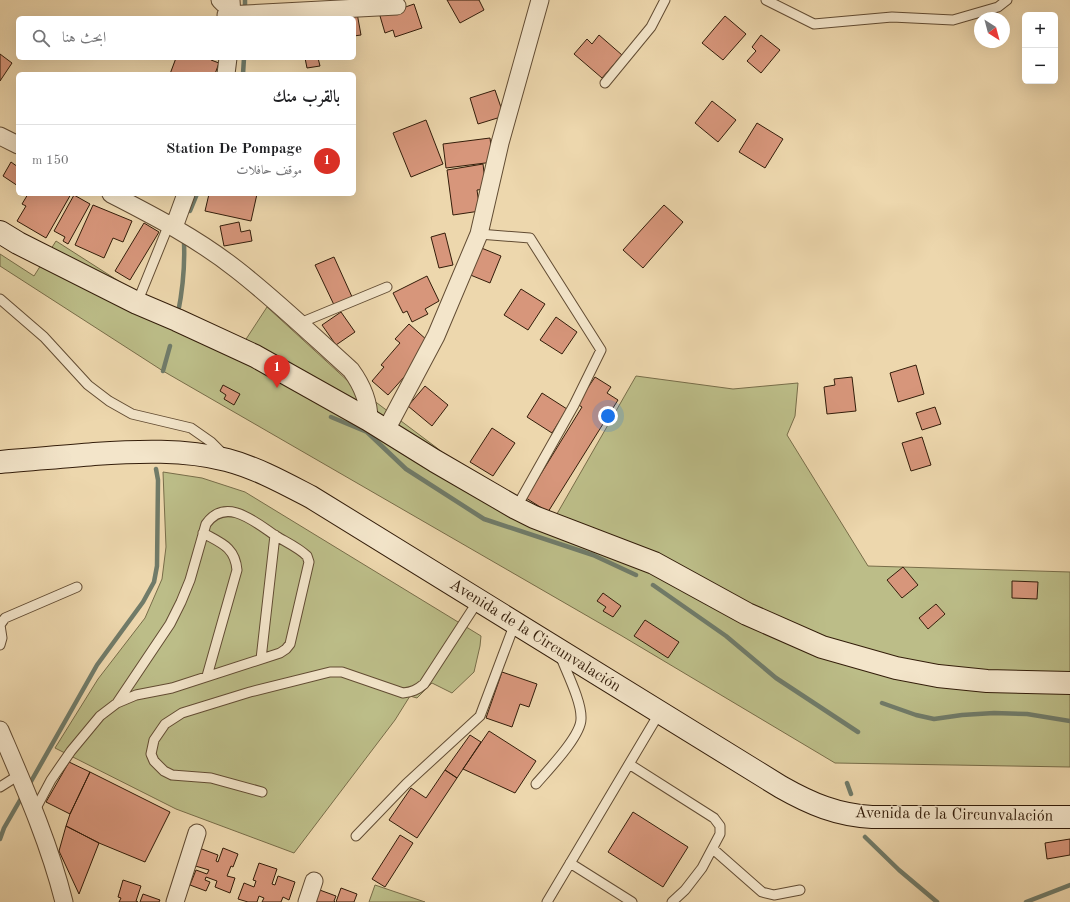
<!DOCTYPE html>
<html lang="ar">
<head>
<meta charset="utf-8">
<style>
	:root { --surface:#fff; --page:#f6f6f6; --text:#202124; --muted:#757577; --line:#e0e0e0; --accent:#d93025 }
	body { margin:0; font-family:"Old Standard TT",Amiri,serif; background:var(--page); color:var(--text); direction:rtl }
	.controls { position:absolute; right:12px; top:12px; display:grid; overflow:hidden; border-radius:6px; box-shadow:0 4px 16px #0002 }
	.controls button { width:36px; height:36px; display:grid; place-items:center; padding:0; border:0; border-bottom:1px solid var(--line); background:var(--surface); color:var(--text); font:20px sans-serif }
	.compass { position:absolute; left:974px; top:12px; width:36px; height:36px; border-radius:50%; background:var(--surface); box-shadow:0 4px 16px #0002; rotate:144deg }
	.you { position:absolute; left:608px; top:416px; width:14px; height:14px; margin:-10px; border:3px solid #fff; border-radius:50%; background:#1a73e8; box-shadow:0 0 0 6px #1a73e833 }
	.badge { display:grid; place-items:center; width:26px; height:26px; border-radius:50%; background:var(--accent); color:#fff; font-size:13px; font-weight:700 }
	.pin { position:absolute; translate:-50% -33px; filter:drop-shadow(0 1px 2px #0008) }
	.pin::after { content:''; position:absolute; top:21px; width:14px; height:12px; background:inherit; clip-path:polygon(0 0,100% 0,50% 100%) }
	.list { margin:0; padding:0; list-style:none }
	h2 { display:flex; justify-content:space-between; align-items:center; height:52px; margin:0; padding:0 16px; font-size:17px }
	h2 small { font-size:13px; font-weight:400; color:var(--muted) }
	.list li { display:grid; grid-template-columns:26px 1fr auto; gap:12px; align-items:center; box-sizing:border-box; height:72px; padding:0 16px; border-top:1px solid var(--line) }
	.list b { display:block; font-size:15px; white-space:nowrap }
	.list p { margin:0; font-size:13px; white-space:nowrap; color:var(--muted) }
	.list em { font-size:13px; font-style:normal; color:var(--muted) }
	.icon { flex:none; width:22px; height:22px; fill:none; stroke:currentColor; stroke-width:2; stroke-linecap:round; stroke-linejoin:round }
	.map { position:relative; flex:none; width:1070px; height:902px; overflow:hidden; direction:ltr }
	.search { position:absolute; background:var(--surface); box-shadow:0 4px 16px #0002; left:16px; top:16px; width:340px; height:44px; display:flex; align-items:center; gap:10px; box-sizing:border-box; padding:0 14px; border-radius:6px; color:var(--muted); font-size:15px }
	.panel { position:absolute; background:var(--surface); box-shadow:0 4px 16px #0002; left:16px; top:72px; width:340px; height:124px; border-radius:6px; direction:rtl }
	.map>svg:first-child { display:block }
	.green { fill:#bcbd88; stroke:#786d49 }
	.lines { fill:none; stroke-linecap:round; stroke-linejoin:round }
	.stream { stroke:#707b69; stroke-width:4.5 }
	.building { fill:#d7967b; stroke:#331d0a }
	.lane-casing { stroke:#624c33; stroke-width:11 }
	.street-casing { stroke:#624c33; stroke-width:19 }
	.secondary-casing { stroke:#331d0a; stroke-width:24 }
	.lane { stroke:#f3e5ca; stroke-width:9 }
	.street { stroke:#f3e5ca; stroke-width:17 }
	.secondary { stroke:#f3e5ca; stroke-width:22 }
	.labels { text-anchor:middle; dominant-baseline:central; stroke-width:3; stroke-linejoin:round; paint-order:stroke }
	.street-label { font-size:16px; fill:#331d0a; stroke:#f3e5ca }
</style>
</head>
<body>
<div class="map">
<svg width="1070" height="902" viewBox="0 0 1070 902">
	<rect width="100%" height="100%" fill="#edd7ad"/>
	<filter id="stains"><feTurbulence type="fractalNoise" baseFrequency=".005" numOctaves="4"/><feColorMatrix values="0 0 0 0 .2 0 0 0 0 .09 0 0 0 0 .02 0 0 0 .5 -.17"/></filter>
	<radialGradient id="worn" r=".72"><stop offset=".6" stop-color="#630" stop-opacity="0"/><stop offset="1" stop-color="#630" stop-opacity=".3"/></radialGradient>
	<path class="green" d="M 56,241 L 167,312 L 237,353 L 267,307 L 349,382 L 437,448 L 511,512 L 546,533 L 636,376 L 733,389 L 798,383 L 795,416 L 787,435 L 868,566 L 1070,572 L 1070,767 L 835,763 L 622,636 L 163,371 L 0,266 L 0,254 L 34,276 Z
		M 163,472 L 202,478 L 245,492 L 481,636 L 480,646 L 474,672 L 452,693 L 432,683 L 417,698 L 410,696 L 395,720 L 294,853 L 176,809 L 55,748 L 98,679 L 145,618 L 162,579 L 166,547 Z
		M 375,885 L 425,902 L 369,902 Z"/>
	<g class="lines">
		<path class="stream" d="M 245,10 L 245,0
			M 243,74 L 244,58
			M 190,211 L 197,194
			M 178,313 C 183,288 185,267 184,242
			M 163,371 L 170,346
			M 331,417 L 367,432 L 406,469 L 484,519 L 593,555 L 636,575
			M 653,585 L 726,636 L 776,678 L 858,732
			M 882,703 L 916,715 L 934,719 L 962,715 L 994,713 L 1027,714 L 1070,721
			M 847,783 L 851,794
			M 29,785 L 97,665 L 143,602 L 154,582 L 157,566 L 158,480 L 156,469
			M 865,837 L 899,870 L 937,902
			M 0,839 L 4,828 L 23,795
			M 1026,902 L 1070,885"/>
	</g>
	<path class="building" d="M 447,0 L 479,0 L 484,10 L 460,23 Z
		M 414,4 L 422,28 L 395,37 L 393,30 L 385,33 L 380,16 Z
		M 357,13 L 361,35 L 354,36 L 354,18 L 342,18 L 341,15 Z
		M 725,16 L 746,34 L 723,60 L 702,43 Z
		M 599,35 L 622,55 L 602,78 L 574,54 L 587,39 L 592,44 Z
		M 761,35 L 780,50 L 761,73 L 747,61 L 756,51 L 752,47 Z
		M 0,54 L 12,63 L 0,81 Z
		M 176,58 L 212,58 L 211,60 L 219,63 L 215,74 L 170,74 Z
		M 305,58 L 318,58 L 320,66 L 307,68 Z
		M 495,90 L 504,116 L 478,124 L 470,98 Z
		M 712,101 L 736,120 L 718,142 L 695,123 Z
		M 426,120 L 443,164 L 411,177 L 393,133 Z
		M 757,123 L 783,139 L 765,168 L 739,152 Z
		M 490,138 L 493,162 L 446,168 L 443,144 Z
		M 11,162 L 18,167 L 18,186 L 3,176 Z
		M 483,164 L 486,189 L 477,190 L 480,211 L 453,215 L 447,170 Z
		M 28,194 L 71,194 L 46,238 L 17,221 L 26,206 L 22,204 Z
		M 209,194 L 257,194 L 251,221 L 205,211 Z
		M 74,195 L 90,204 L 68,244 L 63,241 L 65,237 L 54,231 Z
		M 93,205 L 132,221 L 123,242 L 113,238 L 104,258 L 75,245 Z
		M 664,205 L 683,222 L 643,268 L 623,250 Z
		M 239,222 L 241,232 L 250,230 L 252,241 L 224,246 L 220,226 Z
		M 144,223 L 159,232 L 130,280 L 115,271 Z
		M 445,233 L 453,265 L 439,268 L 431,237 Z
		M 479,247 L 501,256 L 490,283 L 468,274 Z
		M 334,257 L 353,299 L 335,307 L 315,265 Z
		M 427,276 L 439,301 L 425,309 L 428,314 L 412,322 L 407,311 L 403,313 L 393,293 Z
		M 521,289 L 545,304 L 528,330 L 504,315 Z
		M 341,312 L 355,332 L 336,345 L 322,325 Z
		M 556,317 L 577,332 L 562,354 L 540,340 Z
		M 409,324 L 428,341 L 417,354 L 421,358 L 388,395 L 372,381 L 384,367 L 381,365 L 400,343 L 395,339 Z
		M 916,365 L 924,394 L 898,402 L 890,373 Z
		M 595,377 L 611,387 L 607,393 L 618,400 L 548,512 L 526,498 L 582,407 L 577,404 Z
		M 852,377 L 856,411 L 827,414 L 824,387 L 835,385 L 834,379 Z
		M 223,385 L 240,394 L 234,405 L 224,399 L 226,395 L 220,391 Z
		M 425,386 L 448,405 L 432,426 L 408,406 Z
		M 542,393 L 567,409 L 552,433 L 527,417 Z
		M 935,407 L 941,424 L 922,430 L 916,413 Z
		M 492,428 L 515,443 L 493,476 L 470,462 Z
		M 922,437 L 931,465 L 911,471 L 902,443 Z
		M 903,567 L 918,585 L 902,598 L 887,580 Z
		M 1012,581 L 1038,582 L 1037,599 L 1012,598 Z
		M 603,593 L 621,606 L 613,617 L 603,611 L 606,607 L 597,601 Z
		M 936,604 L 945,614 L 928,629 L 919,618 Z
		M 645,620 L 679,642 L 668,658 L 634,636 Z
		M 502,672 L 537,684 L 529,707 L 520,704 L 512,727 L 486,718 Z
		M 489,731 L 536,761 L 515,793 L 463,769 Z
		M 470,735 L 481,742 L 457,778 L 445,770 Z
		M 69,762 L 90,772 L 70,814 L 46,802 Z
		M 445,770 L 457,778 L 417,838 L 389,820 L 411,788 L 426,798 Z
		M 90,772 L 170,812 L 145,862 L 99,843 L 66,826 L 70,814 Z
		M 633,812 L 688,847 L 663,887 L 608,852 Z
		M 66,826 L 99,843 L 79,894 L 59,851 Z
		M 400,835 L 413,843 L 385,887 L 372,879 Z
		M 1070,839 L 1070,855 L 1047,859 L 1045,843 Z
		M 199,848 L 218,855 L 216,861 L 218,862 L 223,848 L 238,854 L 233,867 L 231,866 L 227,876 L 235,878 L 230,893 L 215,887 L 217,881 L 206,877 L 205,880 L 210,882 L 206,891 L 190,885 L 196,870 L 207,874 L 209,870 L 192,865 Z
		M 259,863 L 277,869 L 272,884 L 275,885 L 278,876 L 295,882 L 289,900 L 283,897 L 281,902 L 262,902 L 264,898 L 259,896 L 257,902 L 248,902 L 238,899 L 244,883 L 254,887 L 256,881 L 253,880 Z
		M 123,880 L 141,886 L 136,901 L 138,902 L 119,902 L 121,898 L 118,897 Z
		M 341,888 L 357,894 L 354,902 L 336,902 Z
		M 317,889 L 336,896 L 334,901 L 335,902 L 312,902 Z
		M 143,894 L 160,900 L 159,902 L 140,902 Z"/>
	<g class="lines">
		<g class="lane-casing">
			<path id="lane" d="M 235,0 L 236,15
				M 766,0 L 814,24 L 892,17 L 953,20 L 998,7 L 1007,0
				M 605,83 L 651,27 L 665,0
				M 479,234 L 530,238 L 601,350 L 574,405 L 516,508
				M 0,299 L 44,337 L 88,385 L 109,401 L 132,414 L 191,428 L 211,442 L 223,454
				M 137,303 L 169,224
				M 300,323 L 387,287
				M 203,533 C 221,543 235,547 237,570 L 207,676
				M 0,645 L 2,638 L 0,625 L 5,618 L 77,587
				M 261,659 L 275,535
				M 629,764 L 714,818 L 720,826 L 720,834 L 702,868 L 685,890 L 672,902
				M 536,784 C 548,770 581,736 581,719 C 582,702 566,671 560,655
				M 0,787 L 19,775
				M 262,792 L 211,778 L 172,775 L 164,771 L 154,761 L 151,754 L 154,740 L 165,724 L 182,713 L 250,692 L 330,672 L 342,672 L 403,693 C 412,692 417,690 424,684 L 478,601
				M 34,812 L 51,780 L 71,751 L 100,716 L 117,703 L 136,695 L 172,688 L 280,653 L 286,649 L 290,644 L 309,562 L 307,556 C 299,548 286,542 276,536 C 255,522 226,496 206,524 L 190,580 L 181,602 L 170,624 L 117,703
				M 356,836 L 406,784 L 480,716 L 515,623
				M 713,849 L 762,892 L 774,895 L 800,890
				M 570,863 L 632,902
				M 547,902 L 660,712"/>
		</g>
		<g class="street-casing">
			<path id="street" d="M 220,0 L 224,4
				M 226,15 L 397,6
				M 226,74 L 228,58
				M 0,136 L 18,145
				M 111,194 C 154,216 198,239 236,269 C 276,300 313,336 351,370 C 362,385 369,401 369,420
				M 174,227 L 186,194
				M 386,430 L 436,336 L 479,234 L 500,143 L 540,0
				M 0,730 C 24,786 49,842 64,902
				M 175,902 L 197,833
				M 307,902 L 314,881"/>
		</g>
		<g class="secondary-casing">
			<path id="secondary" d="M 0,232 L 18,243 L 137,303 L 177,320 L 255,356 L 369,420 L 435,461 L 516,508 L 534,517 L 654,563 L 747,614 L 822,647 L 896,668 L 938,676 L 987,681 L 1070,683
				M 0,462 C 31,459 63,457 94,454 C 138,451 184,449 227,460 C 257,468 284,483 311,497 L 781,787 C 811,804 837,815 872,817 L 1070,817"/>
		</g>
		<use href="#lane" class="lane"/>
		<use href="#street" class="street"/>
		<use href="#secondary" class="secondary"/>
	</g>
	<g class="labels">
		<g class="street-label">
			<text transform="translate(535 636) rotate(32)">Avenida de la Circunvalación</text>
			<text transform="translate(954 815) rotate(1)">Avenida de la Circunvalación</text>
		</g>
	</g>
	<rect width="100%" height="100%" filter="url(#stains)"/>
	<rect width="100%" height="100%" fill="url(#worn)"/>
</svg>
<div class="controls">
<button>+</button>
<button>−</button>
</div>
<svg class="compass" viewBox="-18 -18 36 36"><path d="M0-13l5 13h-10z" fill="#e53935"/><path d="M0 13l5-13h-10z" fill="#757577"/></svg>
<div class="you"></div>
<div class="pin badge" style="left:277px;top:388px">1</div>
<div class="search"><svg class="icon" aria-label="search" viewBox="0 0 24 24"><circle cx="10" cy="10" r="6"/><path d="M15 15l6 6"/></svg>ابحث هنا</div>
<section class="panel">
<h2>بالقرب منك<small></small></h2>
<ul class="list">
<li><span class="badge">1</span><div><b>Station De Pompage</b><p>موقف حافلات</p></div><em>150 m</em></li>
</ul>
</section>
</div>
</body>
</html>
